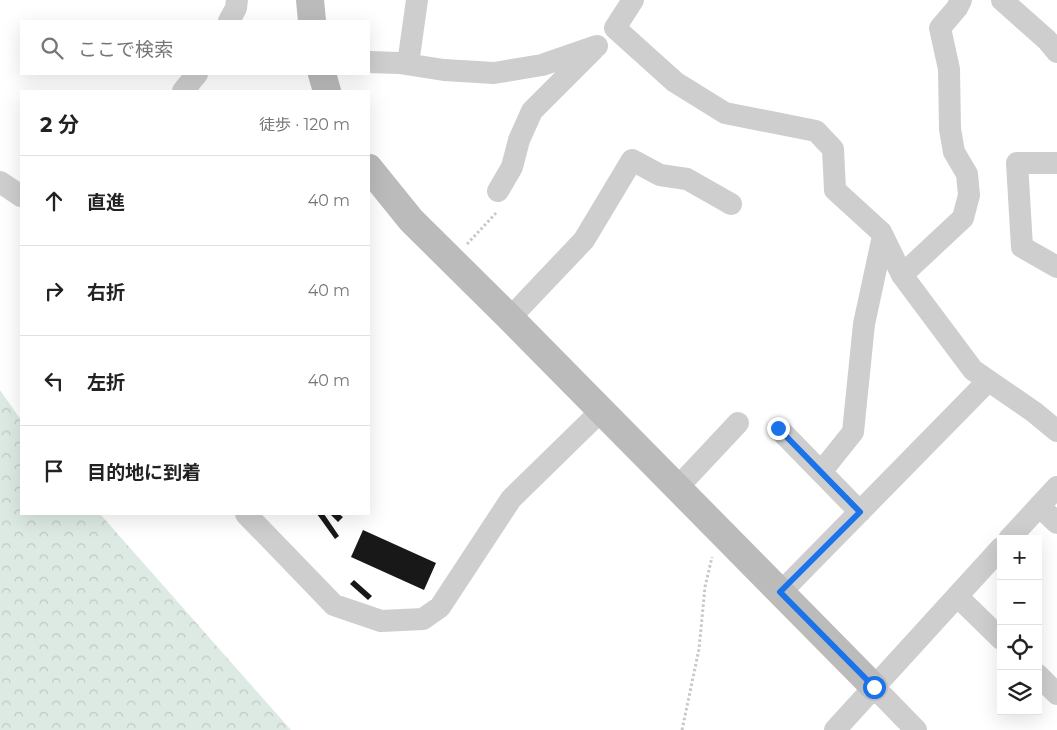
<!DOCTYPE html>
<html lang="ja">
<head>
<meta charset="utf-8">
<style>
	:root { --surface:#fff; --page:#f6f6f6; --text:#222; --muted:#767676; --line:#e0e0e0 }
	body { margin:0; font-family:Montserrat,"Noto Sans JP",sans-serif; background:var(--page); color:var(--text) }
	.controls { position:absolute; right:15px; bottom:15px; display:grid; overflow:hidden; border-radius:0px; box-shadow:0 5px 20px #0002 }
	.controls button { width:45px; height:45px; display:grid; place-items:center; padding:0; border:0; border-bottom:1px solid var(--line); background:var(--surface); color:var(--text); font:25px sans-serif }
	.stop { position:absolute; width:15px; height:15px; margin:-11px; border:4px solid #1a73e8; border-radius:50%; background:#fff }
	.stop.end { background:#1a73e8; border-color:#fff; box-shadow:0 1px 5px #0008 }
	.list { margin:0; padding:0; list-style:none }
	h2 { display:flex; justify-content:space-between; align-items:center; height:65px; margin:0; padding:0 20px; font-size:21px }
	h2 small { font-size:16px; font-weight:400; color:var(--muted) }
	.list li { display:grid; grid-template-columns:32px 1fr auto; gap:15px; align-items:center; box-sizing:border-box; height:90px; padding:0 20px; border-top:1px solid var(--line) }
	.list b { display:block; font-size:19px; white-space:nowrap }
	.list em { font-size:16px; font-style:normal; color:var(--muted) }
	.icon { flex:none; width:28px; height:28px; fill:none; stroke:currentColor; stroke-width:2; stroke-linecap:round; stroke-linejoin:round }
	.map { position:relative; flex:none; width:1057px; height:730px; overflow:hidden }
	.search { position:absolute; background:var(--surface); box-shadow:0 5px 20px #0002; left:20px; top:20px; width:350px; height:55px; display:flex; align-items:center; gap:12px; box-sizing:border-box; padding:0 18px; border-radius:0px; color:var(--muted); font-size:19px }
	.panel { position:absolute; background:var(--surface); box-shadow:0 5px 20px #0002; left:20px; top:90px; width:350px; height:425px; border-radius:0px }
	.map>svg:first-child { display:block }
	.forest { fill:url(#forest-crowns) }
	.building { fill:#181818 }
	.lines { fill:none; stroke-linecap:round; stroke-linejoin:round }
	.path { stroke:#c8c8c8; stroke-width:3; stroke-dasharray:2.5 2.5; stroke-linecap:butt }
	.street { stroke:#cecece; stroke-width:22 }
	.secondary { stroke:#bbb; stroke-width:28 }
	.route { stroke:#1a73e8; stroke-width:6 }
</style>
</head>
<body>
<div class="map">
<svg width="1057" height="730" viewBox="0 0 1057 730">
	<defs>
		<pattern id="forest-crowns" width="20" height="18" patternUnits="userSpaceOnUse" patternTransform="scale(1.25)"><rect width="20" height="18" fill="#ddeae3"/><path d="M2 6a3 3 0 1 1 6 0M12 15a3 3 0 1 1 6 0" fill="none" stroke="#bec9c3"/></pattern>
	</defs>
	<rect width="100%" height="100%" fill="#fff"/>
	<path class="forest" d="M 0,390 L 21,420 L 21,514 L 100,514 L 291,730 L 0,730 Z"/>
	<path class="building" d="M 317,514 L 324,514 L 339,536 L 335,539 Z
		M 330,514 L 339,514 L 343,517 L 338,522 Z
		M 363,530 L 436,563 L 424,590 L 351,557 Z
		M 354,580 L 372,596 L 368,600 L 350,584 Z"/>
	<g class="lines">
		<path class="path" d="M 467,244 L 497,212
			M 682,730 L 699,649 L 705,587 L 712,557"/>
		<path class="street" d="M 633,0 L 615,28 L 675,82 L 725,113 L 816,131 L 833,149 L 835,190 L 881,232 L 902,275 L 973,370 L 1034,412 L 1057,431
			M 1002,0 L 1047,40 L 1057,52
			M 229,21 L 236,8 L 237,0
			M 369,62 L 399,63 L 444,70 L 494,73 L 542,65 L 597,46
			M 408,64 L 417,0
			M 183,91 L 197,74
			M 1057,163 L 1017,163 L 1022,247 L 1057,267
			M 0,182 L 21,196
			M 498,191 L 512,167 L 519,140 L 532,111 L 593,50
			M 902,275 L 963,218 L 969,195 L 967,174 L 954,152 L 950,129 L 949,69 L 940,28 L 957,8 L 961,0
			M 510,318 L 584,240 L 632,160 L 660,175 L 687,179 L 731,204
			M 778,428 L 860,512
			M 821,472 L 853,432 L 864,324 L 883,236
			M 677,488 L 738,423
			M 1039,506 L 1057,523
			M 246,514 L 334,605 L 381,621 L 423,619 L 440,607 L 511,499 L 601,411
			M 1009,539 L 1057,487
			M 781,592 L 988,381
			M 957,596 L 1001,639
			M 1038,675 L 1057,694
			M 874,687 L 916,730
			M 835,730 L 1001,548"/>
		<path class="secondary" d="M 310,0 L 312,21
			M 322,74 L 327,91
			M 369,168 L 411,220 L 510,318 L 874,687"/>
	</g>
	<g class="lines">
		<path class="route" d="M 778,428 L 860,512 L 780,592 L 874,687"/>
	</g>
</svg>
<div class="controls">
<button>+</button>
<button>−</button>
<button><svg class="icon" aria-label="locate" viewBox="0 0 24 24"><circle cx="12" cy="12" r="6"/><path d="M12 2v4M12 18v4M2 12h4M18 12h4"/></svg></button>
<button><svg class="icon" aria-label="layers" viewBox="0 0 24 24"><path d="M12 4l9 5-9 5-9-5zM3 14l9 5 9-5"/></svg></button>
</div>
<div class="stop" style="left:874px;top:687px"></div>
<div class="stop end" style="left:778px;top:428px"></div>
<div class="search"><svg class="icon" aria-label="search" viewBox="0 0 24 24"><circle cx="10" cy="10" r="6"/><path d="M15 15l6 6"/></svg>ここで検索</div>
<section class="panel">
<h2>2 分<small>徒歩 · 120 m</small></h2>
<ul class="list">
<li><svg class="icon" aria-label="ahead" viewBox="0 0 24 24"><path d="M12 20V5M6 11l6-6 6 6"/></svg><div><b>直進</b></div><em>40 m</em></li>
<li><svg class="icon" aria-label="right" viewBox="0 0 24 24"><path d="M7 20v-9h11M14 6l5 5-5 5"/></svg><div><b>右折</b></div><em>40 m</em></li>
<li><svg class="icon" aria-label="left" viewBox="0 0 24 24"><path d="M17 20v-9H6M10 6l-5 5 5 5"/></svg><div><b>左折</b></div><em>40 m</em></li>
<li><svg class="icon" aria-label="arrive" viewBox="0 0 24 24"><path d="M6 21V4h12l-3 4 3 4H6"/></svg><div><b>目的地に到着</b></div></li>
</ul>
</section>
</div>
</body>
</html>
